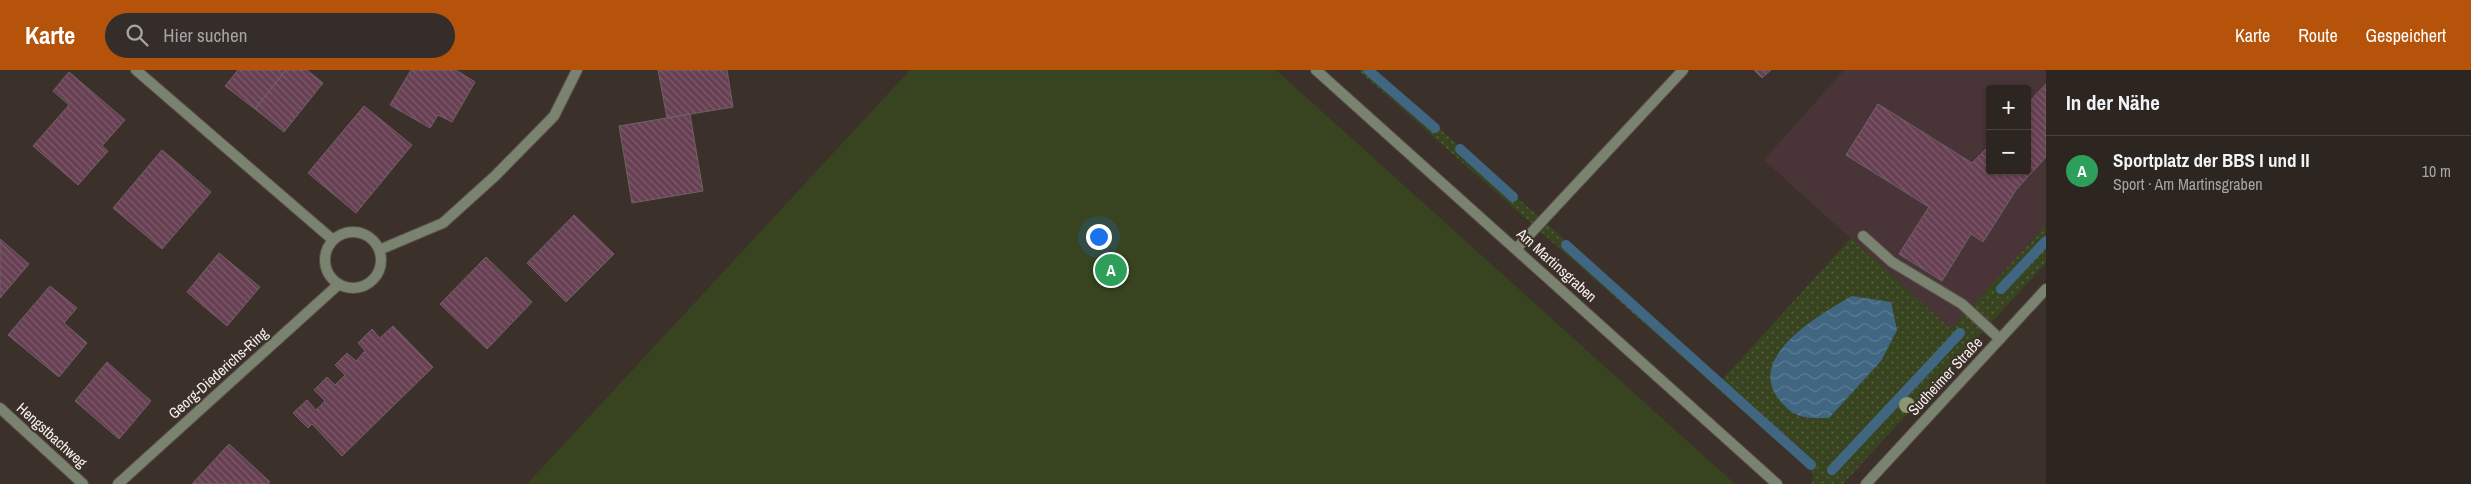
<!DOCTYPE html>
<html lang="de">
<head>
<meta charset="utf-8">
<style>
	:root { --surface:#2c2520; --page:#342d29; --text:#f1f3f6; --muted:#a6a5a5; --line:#48423e; --accent:#b45309 }
	body { margin:0; font-family:"Archivo Narrow",sans-serif; background:var(--page); color:var(--text) }
	.controls { position:absolute; right:15px; top:15px; display:grid; overflow:hidden; border-radius:5px; box-shadow:0 1px 4px #0004 }
	.controls button { width:45px; height:45px; display:grid; place-items:center; padding:0; border:0; border-bottom:1px solid var(--line); background:var(--surface); color:var(--text); font:25px sans-serif }
	.you { position:absolute; left:1098px; top:166px; width:18px; height:18px; margin:-12px; border:4px solid #fff; border-radius:50%; background:#1a73e8; box-shadow:0 0 0 8px #1a73e833 }
	.badge { display:grid; place-items:center; width:32px; height:32px; border-radius:50%; background:var(--accent); color:#fff; font-size:16px; font-weight:700 }
	.pin { position:absolute; translate:-50% -50%; border:2px solid #fff; box-shadow:0 1px 5px #0006 }
	.list { margin:0; padding:0; list-style:none }
	h2 { display:flex; justify-content:space-between; align-items:center; height:65px; margin:0; padding:0 20px; font-size:21px }
	h2 small { font-size:16px; font-weight:400; color:var(--muted) }
	.list li { display:grid; grid-template-columns:32px 1fr auto; gap:15px; align-items:center; box-sizing:border-box; height:70px; padding:0 20px; border-top:1px solid var(--line) }
	.list b { display:block; font-size:19px; white-space:nowrap }
	.list p { margin:0; font-size:16px; white-space:nowrap; color:var(--muted) }
	.list em { font-size:16px; font-style:normal; color:var(--muted) }
	.icon { flex:none; width:28px; height:28px; fill:none; stroke:currentColor; stroke-width:2; stroke-linecap:round; stroke-linejoin:round }
	.map { position:relative; flex:none; width:2046px; height:414px; overflow:hidden }
	header { display:flex; align-items:center; gap:30px; box-sizing:border-box; height:70px; padding:0 25px; background:var(--accent); color:#fff }
	header strong { font-size:24px }
	nav { display:flex; gap:28px; margin-inline-start:auto; font-size:18px }
	.search { width:350px; height:45px; background:var(--page); display:flex; align-items:center; gap:12px; box-sizing:border-box; padding:0 18px; border-radius:28px; color:var(--muted); font-size:19px }
	main { display:flex }
	aside { flex:1; background:var(--surface) }
	.map>svg:first-child { display:block }
	.education { fill:#493438; fill-rule:evenodd }
	.grass { fill:url(#grass-dots) }
	.park { fill:#37441f }
	.water { fill:url(#water-waves) }
	.lines { fill:none; stroke-linecap:round; stroke-linejoin:round }
	.stream { stroke:#406681; stroke-width:10 }
	.building { fill:url(#building-back-hatch); stroke:#6e6167 }
	.service-casing { stroke:#594f49; stroke-width:12 }
	.minor-casing { stroke:#594f49; stroke-width:12 }
	.service { stroke:#7a8270; stroke-width:10 }
	.minor { stroke:#7a8270; stroke-width:10 }
	.tree { fill:#8c966f }
	.labels { text-anchor:middle; dominant-baseline:central; stroke-width:4; stroke-linejoin:round; paint-order:stroke }
	.street-label { font-size:15px; fill:#f5eeea; stroke:#3b312a }
</style>
</head>
<body>
<header>
<strong>Karte</strong>
<div class="search"><svg class="icon" aria-label="search" viewBox="0 0 24 24"><circle cx="10" cy="10" r="6"/><path d="M15 15l6 6"/></svg>Hier suchen</div>
<nav><a>Karte</a><a>Route</a><a>Gespeichert</a></nav>
</header>
<main>
<div class="map">
<svg width="2046" height="414" viewBox="0 0 2046 414">
	<defs>
		<pattern id="grass-dots" width="8" height="8" patternUnits="userSpaceOnUse" patternTransform="scale(1.25)"><rect width="8" height="8" fill="#37441f"/><path d="M2 2h.1M6 6h.1" fill="none" stroke="#555f40" stroke-width="1.8" stroke-linecap="round"/></pattern>
		<pattern id="water-waves" width="16" height="10" patternUnits="userSpaceOnUse" patternTransform="scale(1.25)"><rect width="16" height="10" fill="#406681"/><path d="M0 5q4-4 8 0t8 0" fill="none" stroke="#5c7c93"/></pattern>
		<pattern id="building-back-hatch" width="6" height="6" patternUnits="userSpaceOnUse" patternTransform="scale(1.25)"><rect width="6" height="6" fill="#684053"/><path d="M-1 5l2 2M0 0l6 6M5-1l2 2" fill="none" stroke="#7e5c6c"/></pattern>
	</defs>
	<rect width="100%" height="100%" fill="#3b312a"/>
	<path class="education" d="M 1844,0 L 2046,0 L 2046,155 L 1951,259 L 1764,90 ZM 1990,19 L 2027,19 L 2027,101 L 1990,101 Z"/>
	<path class="grass" d="M 1358,0 L 1374,0 L 1722,310 L 1851,168 L 1951,259 L 2046,155 L 2046,193 L 1843,414 L 1812,414 L 1813,403 Z"/>
	<path class="park" d="M 910,0 L 1276,0 L 1735,414 L 527,414 Z"/>
	<path class="water" d="M 1852,226 L 1891,232 L 1897,260 L 1881,291 L 1829,348 C 1804,348 1794,349 1778,328 C 1746,286 1822,243 1852,226 Z"/>
	<g class="lines">
		<path class="stream" d="M 1368,0 L 1435,58
			M 1460,79 L 1513,127
			M 1566,175 L 1811,395
			M 2001,219 L 2046,171
			M 1832,400 L 1960,263"/>
	</g>
	<path class="building" d="M 238,0 L 286,0 L 255,39 L 225,16 Z
		M 286,0 L 307,0 L 323,13 L 284,62 L 255,39 Z
		M 411,0 L 456,0 L 475,12 L 452,52 L 438,45 L 430,58 L 390,35 Z
		M 658,0 L 727,0 L 733,37 L 667,48 Z
		M 1754,0 L 1771,0 L 1762,8 Z
		M 69,2 L 125,50 L 102,76 L 108,81 L 78,115 L 33,76 L 69,35 L 53,21 Z
		M 2046,14 L 2046,87 L 2016,120 L 1983,172 L 1971,164 L 1942,211 L 1899,184 L 1929,137 L 1846,85 L 1878,34 L 1972,93 L 1990,75 L 1990,101 L 2027,101 L 2027,34 Z
		M 364,36 L 412,75 L 356,143 L 308,103 Z
		M 690,44 L 703,121 L 632,133 L 619,56 Z
		M 162,80 L 211,122 L 162,179 L 113,138 Z
		M 574,145 L 614,184 L 566,232 L 527,193 Z
		M 0,169 L 29,194 L 0,228 Z
		M 219,183 L 260,217 L 227,256 L 187,222 Z
		M 486,187 L 532,232 L 487,279 L 440,234 Z
		M 50,216 L 77,238 L 64,253 L 87,273 L 59,307 L 8,265 Z
		M 393,256 L 433,297 L 342,386 L 312,354 L 308,358 L 293,343 L 307,330 L 316,340 L 325,331 L 314,320 L 327,307 L 335,315 L 345,305 L 335,295 L 347,283 L 356,291 L 365,281 L 358,273 L 372,259 L 380,268 Z
		M 107,292 L 151,331 L 119,369 L 75,331 Z
		M 229,374 L 270,412 L 268,414 L 192,414 Z"/>
	<g class="lines">
		<g class="service-casing">
			<path id="service" d="M 1863,166 L 1892,192 L 1962,234 L 2000,269"/>
		</g>
		<g class="minor-casing">
			<path id="minor" d="M 136,0 L 333,170
				M 1316,0 L 1777,414
				M325 190a28 28 0 1 1 56 0a28 28 0 1 1-56 0Z
				M 1517,178 L 1683,0
				M 379,180 L 443,153 L 495,106 L 554,46 L 577,0
				M 0,338 L 83,414
				M 118,414 L 339,214
				M 1866,414 L 2046,219"/>
		</g>
		<use href="#service" class="service"/>
		<use href="#minor" class="minor"/>
	</g>
	<circle class="tree" cx="1907" cy="335" r="8"/>
	<g class="labels">
		<g class="street-label">
			<text transform="translate(1557 195) rotate(42)">Am Martinsgraben</text>
			<text transform="translate(218 303) rotate(-42)">Georg-Diederichs-Ring</text>
			<text transform="translate(1945 306) rotate(-47)">Sudheimer Straße</text>
			<text transform="translate(52 365) rotate(42)">Hengstbachweg</text>
		</g>
	</g>
</svg>
<div class="controls">
<button>+</button>
<button>−</button>
</div>
<div class="you"></div>
<div class="pin badge" style="left:1111px;top:200px;background:#2e9e5b">A</div>
</div>
<aside>
<h2>In der Nähe<small></small></h2>
<ul class="list">
<li><span class="badge" style="background:#2e9e5b">A</span><div><b>Sportplatz der BBS I und II</b><p>Sport · Am Martinsgraben</p></div><em>10 m</em></li>
</ul>
</aside>
</main>
</body>
</html>
